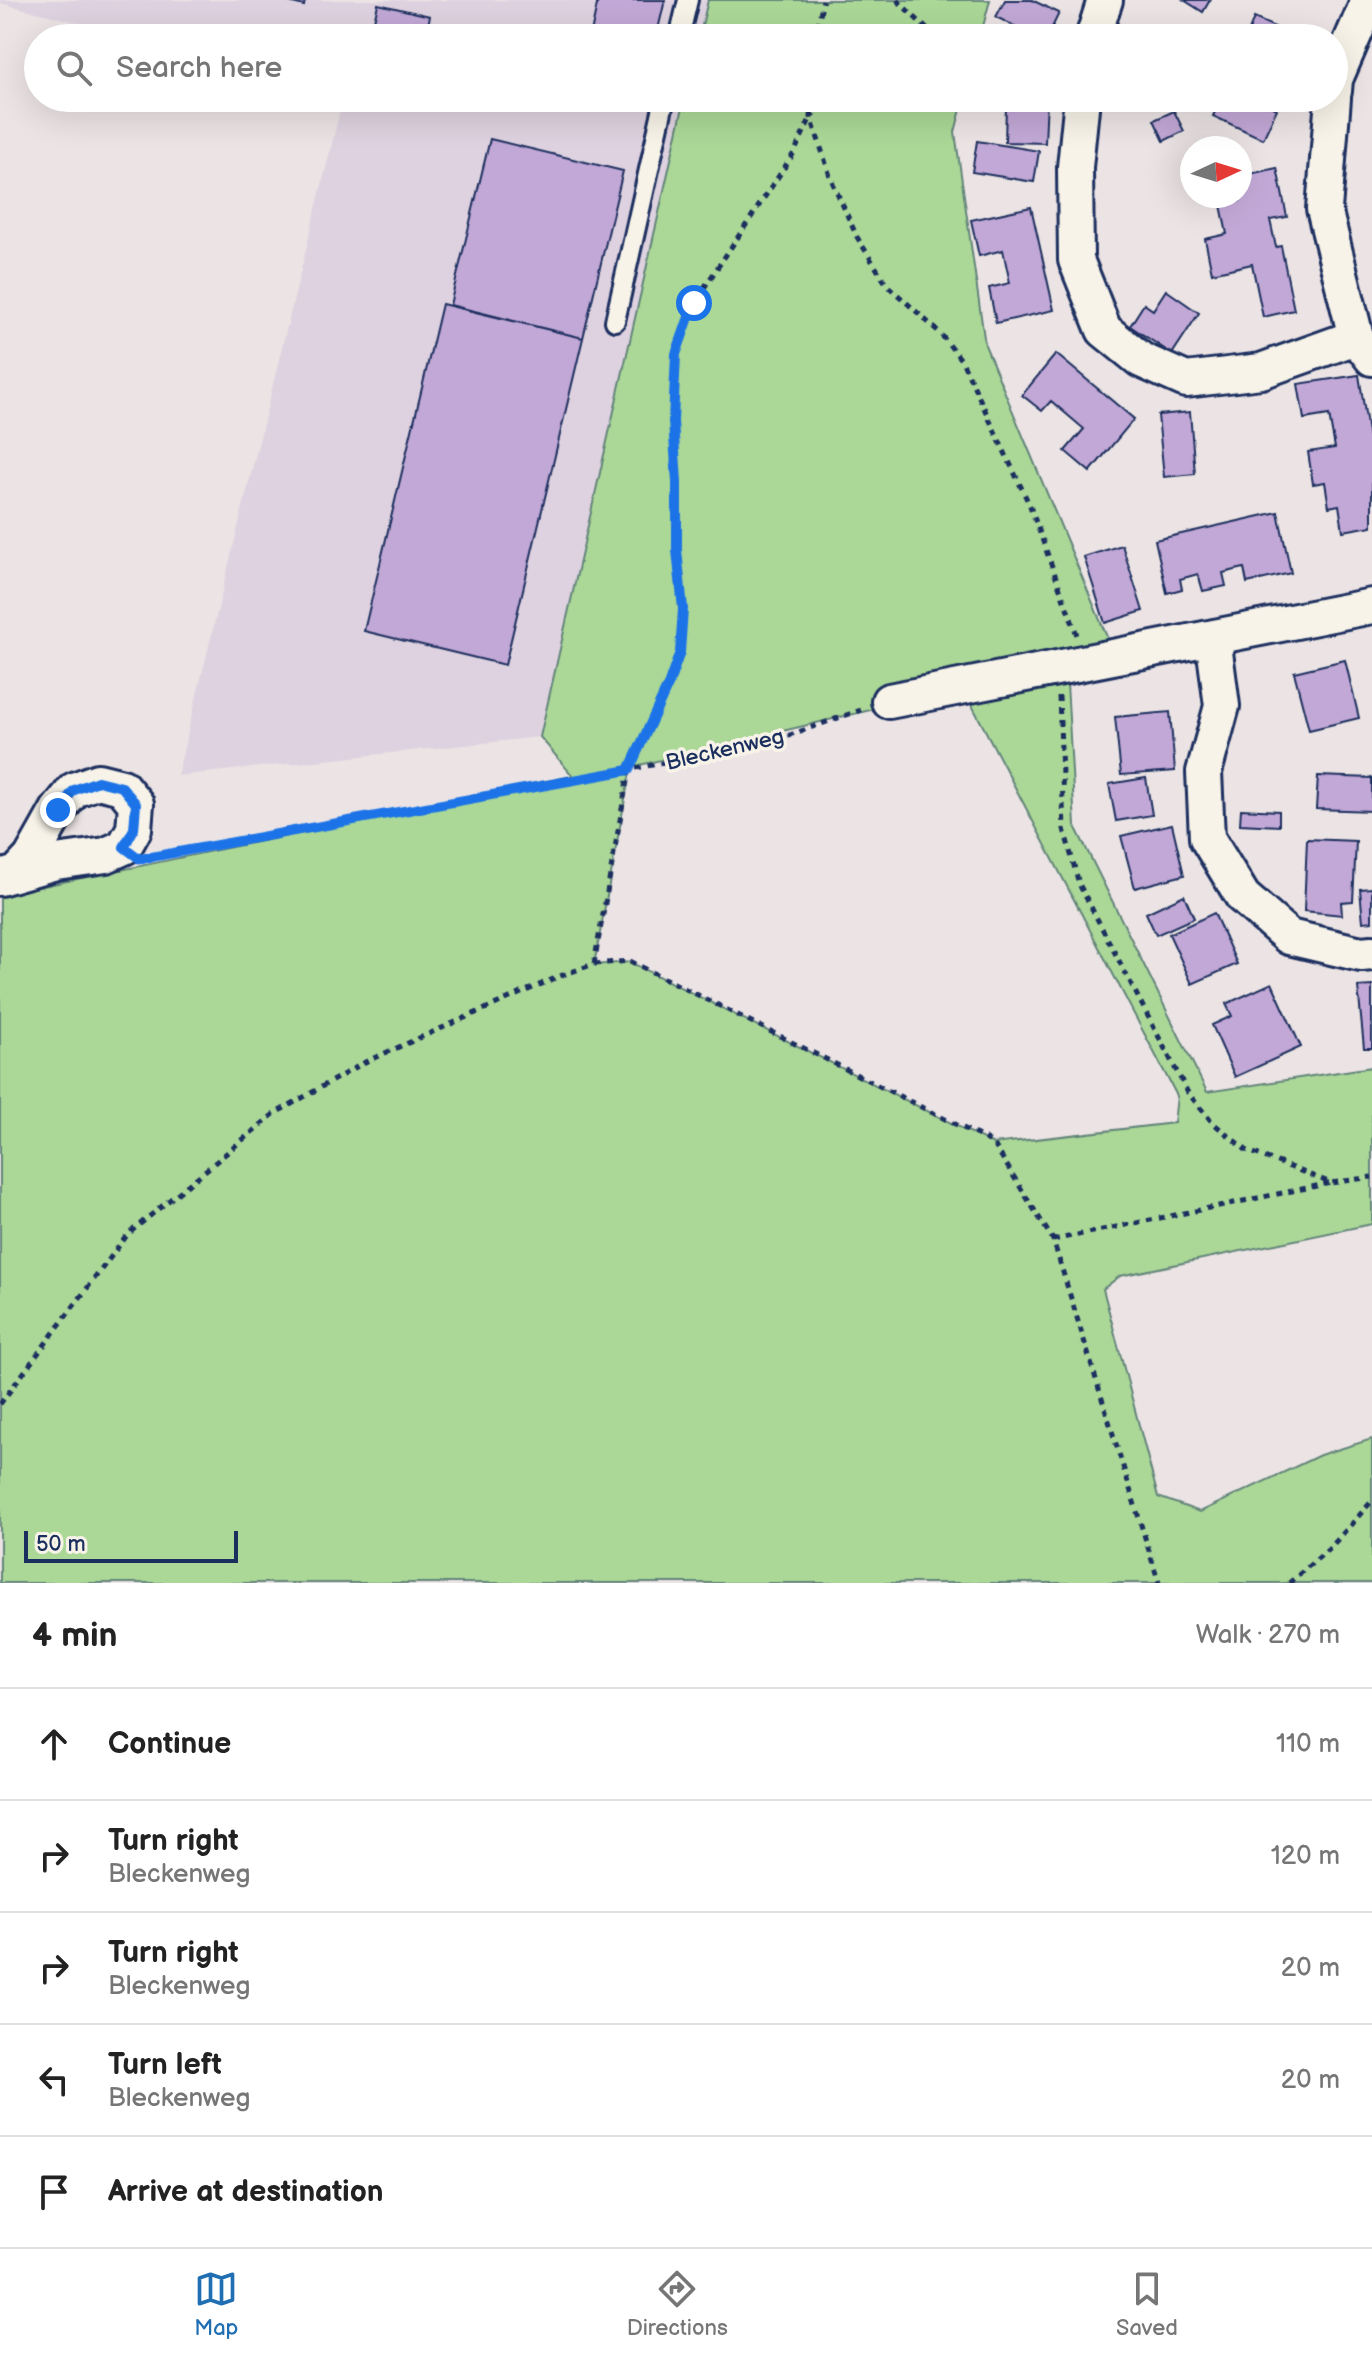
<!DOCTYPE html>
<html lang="en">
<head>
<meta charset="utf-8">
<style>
	:root { --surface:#fff; --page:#f6f6f6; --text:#222; --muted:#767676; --line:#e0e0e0; --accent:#1f6fb2 }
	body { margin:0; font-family:"Balsamiq Sans",sans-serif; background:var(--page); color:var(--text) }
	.compass { position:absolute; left:1180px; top:136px; width:72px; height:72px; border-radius:50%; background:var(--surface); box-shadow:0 8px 32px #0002; rotate:86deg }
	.scale { position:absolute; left:24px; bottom:20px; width:214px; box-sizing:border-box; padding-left:8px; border:4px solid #1b2f5e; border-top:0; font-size:22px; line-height:28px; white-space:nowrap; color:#1b2f5e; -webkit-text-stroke:6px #f7f3e8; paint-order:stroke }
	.stop { position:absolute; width:24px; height:24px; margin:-18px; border:6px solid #1a73e8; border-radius:50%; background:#fff }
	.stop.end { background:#1a73e8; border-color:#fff; box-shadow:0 2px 8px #0008 }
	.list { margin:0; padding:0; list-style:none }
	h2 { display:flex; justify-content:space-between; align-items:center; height:104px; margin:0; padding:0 32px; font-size:34px }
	h2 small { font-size:26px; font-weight:400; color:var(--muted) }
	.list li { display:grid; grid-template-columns:52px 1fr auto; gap:24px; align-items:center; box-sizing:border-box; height:112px; padding:0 32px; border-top:2px solid var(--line) }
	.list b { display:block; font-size:30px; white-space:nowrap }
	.list p { margin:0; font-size:26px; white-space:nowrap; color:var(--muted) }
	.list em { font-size:26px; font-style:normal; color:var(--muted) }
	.icon { flex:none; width:44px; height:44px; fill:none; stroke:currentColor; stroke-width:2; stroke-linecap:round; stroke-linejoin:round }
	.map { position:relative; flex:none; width:1372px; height:1583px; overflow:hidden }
	.search { position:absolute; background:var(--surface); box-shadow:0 8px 32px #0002; left:24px; right:24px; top:24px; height:88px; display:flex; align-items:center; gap:20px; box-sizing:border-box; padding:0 28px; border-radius:44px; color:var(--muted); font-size:30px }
	.sheet { height:664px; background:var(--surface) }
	nav { display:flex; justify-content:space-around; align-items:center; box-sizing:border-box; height:112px; border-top:2px solid var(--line); background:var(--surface); font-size:22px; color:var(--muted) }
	nav a { display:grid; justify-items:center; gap:4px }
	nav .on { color:var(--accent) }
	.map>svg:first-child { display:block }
	.built { fill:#dfd2e0 }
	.green { fill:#abd897; stroke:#63847a; stroke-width:2; fill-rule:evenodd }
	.building { fill:#c2a8d6; stroke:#1b2f5e; stroke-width:2 }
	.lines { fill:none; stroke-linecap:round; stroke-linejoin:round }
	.service-casing { stroke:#1b2f5e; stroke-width:24 }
	.minor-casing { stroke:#1b2f5e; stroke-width:40 }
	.path { stroke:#1b2f5e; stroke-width:5; stroke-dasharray:6 6; stroke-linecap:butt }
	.service { stroke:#f7f3e8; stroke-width:18 }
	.minor { stroke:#f7f3e8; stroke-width:34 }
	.route { stroke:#1a73e8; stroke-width:10 }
	.labels { text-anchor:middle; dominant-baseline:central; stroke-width:7; stroke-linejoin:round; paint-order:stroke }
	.street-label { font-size:22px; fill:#1b2f5e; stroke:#f7f3e8 }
</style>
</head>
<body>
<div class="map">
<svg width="1372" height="1583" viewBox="0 0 1372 1583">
	<rect width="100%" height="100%" fill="#ece4e4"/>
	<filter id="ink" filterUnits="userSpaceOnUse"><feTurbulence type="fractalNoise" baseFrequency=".0125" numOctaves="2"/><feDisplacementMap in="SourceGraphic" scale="16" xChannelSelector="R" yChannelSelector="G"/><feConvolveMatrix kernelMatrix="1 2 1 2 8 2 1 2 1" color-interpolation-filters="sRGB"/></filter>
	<g filter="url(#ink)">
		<path class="built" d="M 0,0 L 708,0 L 699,38 L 139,38 L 0,3 Z
			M 343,98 L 685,98 L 540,737 L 177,776 Z"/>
		<path class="green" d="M 708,0 L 990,0 L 980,38 L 699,38 Z
			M 685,98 L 964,98 L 955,132 L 985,345 L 1115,656 L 1066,665 L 1075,826 L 1207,1092 L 1372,1067 L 1372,1224 L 1120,1276 L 1103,1289 L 1158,1497 L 1200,1512 L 1320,1455 L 1372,1439 L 1372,1583 L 0,1583 L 0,895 L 573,776 L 540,737 ZM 963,688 L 1177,1096 L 1174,1123 L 993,1144 L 630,962 L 594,965 L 631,767 Z"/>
		<path class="building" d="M 281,0 L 305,0 L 304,6 Z
			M 598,0 L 665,0 L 656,38 L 590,38 Z
			M 1005,0 L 1032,0 L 1059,13 L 1047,38 L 1039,38 L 996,17 Z
			M 1184,0 L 1210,0 L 1203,12 Z
			M 378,4 L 430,16 L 425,38 L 370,38 Z
			M 1254,18 L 1300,38 L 1246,38 Z
			M 373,98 L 411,98 L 408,107 Z
			M 993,98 L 1047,98 L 1045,143 L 1005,142 L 1006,106 L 993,105 Z
			M 1221,98 L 1252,98 L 1277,109 L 1263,139 L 1213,116 Z
			M 1174,111 L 1184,131 L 1164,141 L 1154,120 Z
			M 490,139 L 623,171 L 583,338 L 450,305 Z
			M 977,141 L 1039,151 L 1034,182 L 972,172 Z
			M 1277,168 L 1287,217 L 1270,220 L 1276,247 L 1281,246 L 1294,310 L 1263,317 L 1252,264 L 1212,273 L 1205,239 L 1227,234 L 1221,205 L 1240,201 L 1240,176 Z
			M 1031,207 L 1054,310 L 996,323 L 989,288 L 1010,283 L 1003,250 L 979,256 L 971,220 Z
			M 1166,290 L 1199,313 L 1172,354 L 1130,326 L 1144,304 L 1153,310 Z
			M 442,304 L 583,338 L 505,665 L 364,631 Z
			M 1056,354 L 1134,419 L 1090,472 L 1065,451 L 1084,429 L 1051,401 L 1042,411 L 1022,395 Z
			M 1359,375 L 1372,458 L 1372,526 L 1343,531 L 1339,505 L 1329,507 L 1325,482 L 1313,484 L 1308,452 L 1335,448 L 1329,415 L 1304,419 L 1298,384 Z
			M 1190,412 L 1195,474 L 1164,477 L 1158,415 Z
			M 1278,512 L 1291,573 L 1247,583 L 1244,568 L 1223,573 L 1226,586 L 1203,591 L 1198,574 L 1180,579 L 1182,589 L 1167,593 L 1155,540 Z
			M 1122,545 L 1143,611 L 1105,623 L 1084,557 Z
			M 1345,660 L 1359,718 L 1309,730 L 1294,672 Z
			M 1170,712 L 1175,771 L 1121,775 L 1115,717 Z
			M 1318,776 L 1372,778 L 1372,811 L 1316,809 Z
			M 1146,778 L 1152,815 L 1116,821 L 1109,784 Z
			M 1241,809 L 1279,811 L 1279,826 L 1240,824 Z
			M 1172,824 L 1184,875 L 1135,888 L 1121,836 Z
			M 1307,839 L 1356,841 L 1353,901 L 1341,902 L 1342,915 L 1304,911 Z
			M 1372,888 L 1372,921 L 1363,922 L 1360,889 Z
			M 1184,895 L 1194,918 L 1156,935 L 1146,913 Z
			M 1214,913 L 1237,964 L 1192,984 L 1169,934 Z
			M 1272,983 L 1301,1047 L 1235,1077 L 1212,1025 L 1232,1016 L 1226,1004 Z
			M 1372,986 L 1372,1048 L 1364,1048 L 1358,987 Z"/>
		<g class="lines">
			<g class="service-casing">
				<path id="service" d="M 679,38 L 688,0
					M 615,321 L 665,98"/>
			</g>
			<g class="minor-casing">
				<path id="minor" d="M 1093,38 L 1105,0
					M 1334,91 L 1335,79 L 1369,0
					M 1082,98 L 1075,167 L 1076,260 L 1104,330 L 1141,360 L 1186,380 L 1261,371 L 1356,337
					M 1333,98 L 1324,209 L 1356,337 L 1372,358
					M 1213,637 L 1222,706 L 1204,772 L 1207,838 L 1243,897 L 1289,937 L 1361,954 L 1372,953
					M 889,701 L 1372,606
					M 0,878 L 56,862 L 106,855 L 124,847 L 134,829 L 136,804 L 122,787 L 98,781 L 74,790 L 58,810 L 31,858 L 17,873"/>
			</g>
			<path class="path" d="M 897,0 L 927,29 L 970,38
				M 815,38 L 823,0
				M 912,38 L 927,29
				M 832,98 L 811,117 L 831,179 L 857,237 L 887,285 L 939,332 L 962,361 L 1030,506 L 1077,635
				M 1059,696 L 1064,829 L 1079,884 L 1188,1093 L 1212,1122 L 1246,1150 L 1331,1183 L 1372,1177
				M 152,857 L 761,745 L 861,710
				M 594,964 L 629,770 L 669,683 L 680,652 L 683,609 L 677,550 L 677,482 L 673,421 L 676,354 L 694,303 L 794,153 L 811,117 L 811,98
				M 1053,1240 L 1331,1183
				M 0,1404 L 128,1234 L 274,1114 L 367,1061 L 560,976 L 594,964 L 630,961 L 993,1143 L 1053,1240 L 1159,1583
				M 1289,1583 L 1330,1548 L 1372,1501"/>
			<use href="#service" class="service"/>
			<use href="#minor" class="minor"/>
		</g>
	</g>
	<g class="lines" filter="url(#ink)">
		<path class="route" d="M 58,810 L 74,790 L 98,781 L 122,787 L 136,804 L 134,829 L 124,847 L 140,859 L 629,770 L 669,683 L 680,652 L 683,609 L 677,550 L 677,482 L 673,421 L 676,354 L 694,303"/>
	</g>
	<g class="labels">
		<g class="street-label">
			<text transform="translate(725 750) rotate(-13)">Bleckenweg</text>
		</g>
	</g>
</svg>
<svg class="compass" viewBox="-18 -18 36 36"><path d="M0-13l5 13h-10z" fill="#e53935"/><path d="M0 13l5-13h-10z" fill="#767676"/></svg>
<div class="scale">50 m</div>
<div class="stop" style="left:694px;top:303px"></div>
<div class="stop end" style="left:58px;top:810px"></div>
<div class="search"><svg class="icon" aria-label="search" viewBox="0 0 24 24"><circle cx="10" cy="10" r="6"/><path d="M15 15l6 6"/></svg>Search here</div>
</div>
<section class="sheet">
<h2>4 min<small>Walk · 270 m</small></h2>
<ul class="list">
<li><svg class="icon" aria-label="ahead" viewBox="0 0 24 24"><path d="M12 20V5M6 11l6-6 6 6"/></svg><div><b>Continue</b></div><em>110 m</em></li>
<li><svg class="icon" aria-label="right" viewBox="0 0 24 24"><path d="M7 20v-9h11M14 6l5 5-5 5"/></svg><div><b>Turn right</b><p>Bleckenweg</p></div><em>120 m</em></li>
<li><svg class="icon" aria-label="right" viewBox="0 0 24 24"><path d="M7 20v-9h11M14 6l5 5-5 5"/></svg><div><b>Turn right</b><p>Bleckenweg</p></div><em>20 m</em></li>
<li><svg class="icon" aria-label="left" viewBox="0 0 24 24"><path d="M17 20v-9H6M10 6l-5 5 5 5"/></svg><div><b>Turn left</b><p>Bleckenweg</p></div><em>20 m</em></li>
<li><svg class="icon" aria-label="arrive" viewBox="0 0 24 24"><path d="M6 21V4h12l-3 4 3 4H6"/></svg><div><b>Arrive at destination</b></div></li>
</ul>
</section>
<nav>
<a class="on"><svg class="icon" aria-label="map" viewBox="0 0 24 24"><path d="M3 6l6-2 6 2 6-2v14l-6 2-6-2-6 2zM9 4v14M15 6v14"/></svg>Map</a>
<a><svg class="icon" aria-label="directions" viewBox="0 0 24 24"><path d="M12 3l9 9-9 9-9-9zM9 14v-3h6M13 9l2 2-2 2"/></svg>Directions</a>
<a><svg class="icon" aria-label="saved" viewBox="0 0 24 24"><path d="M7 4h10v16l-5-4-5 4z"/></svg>Saved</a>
</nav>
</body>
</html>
